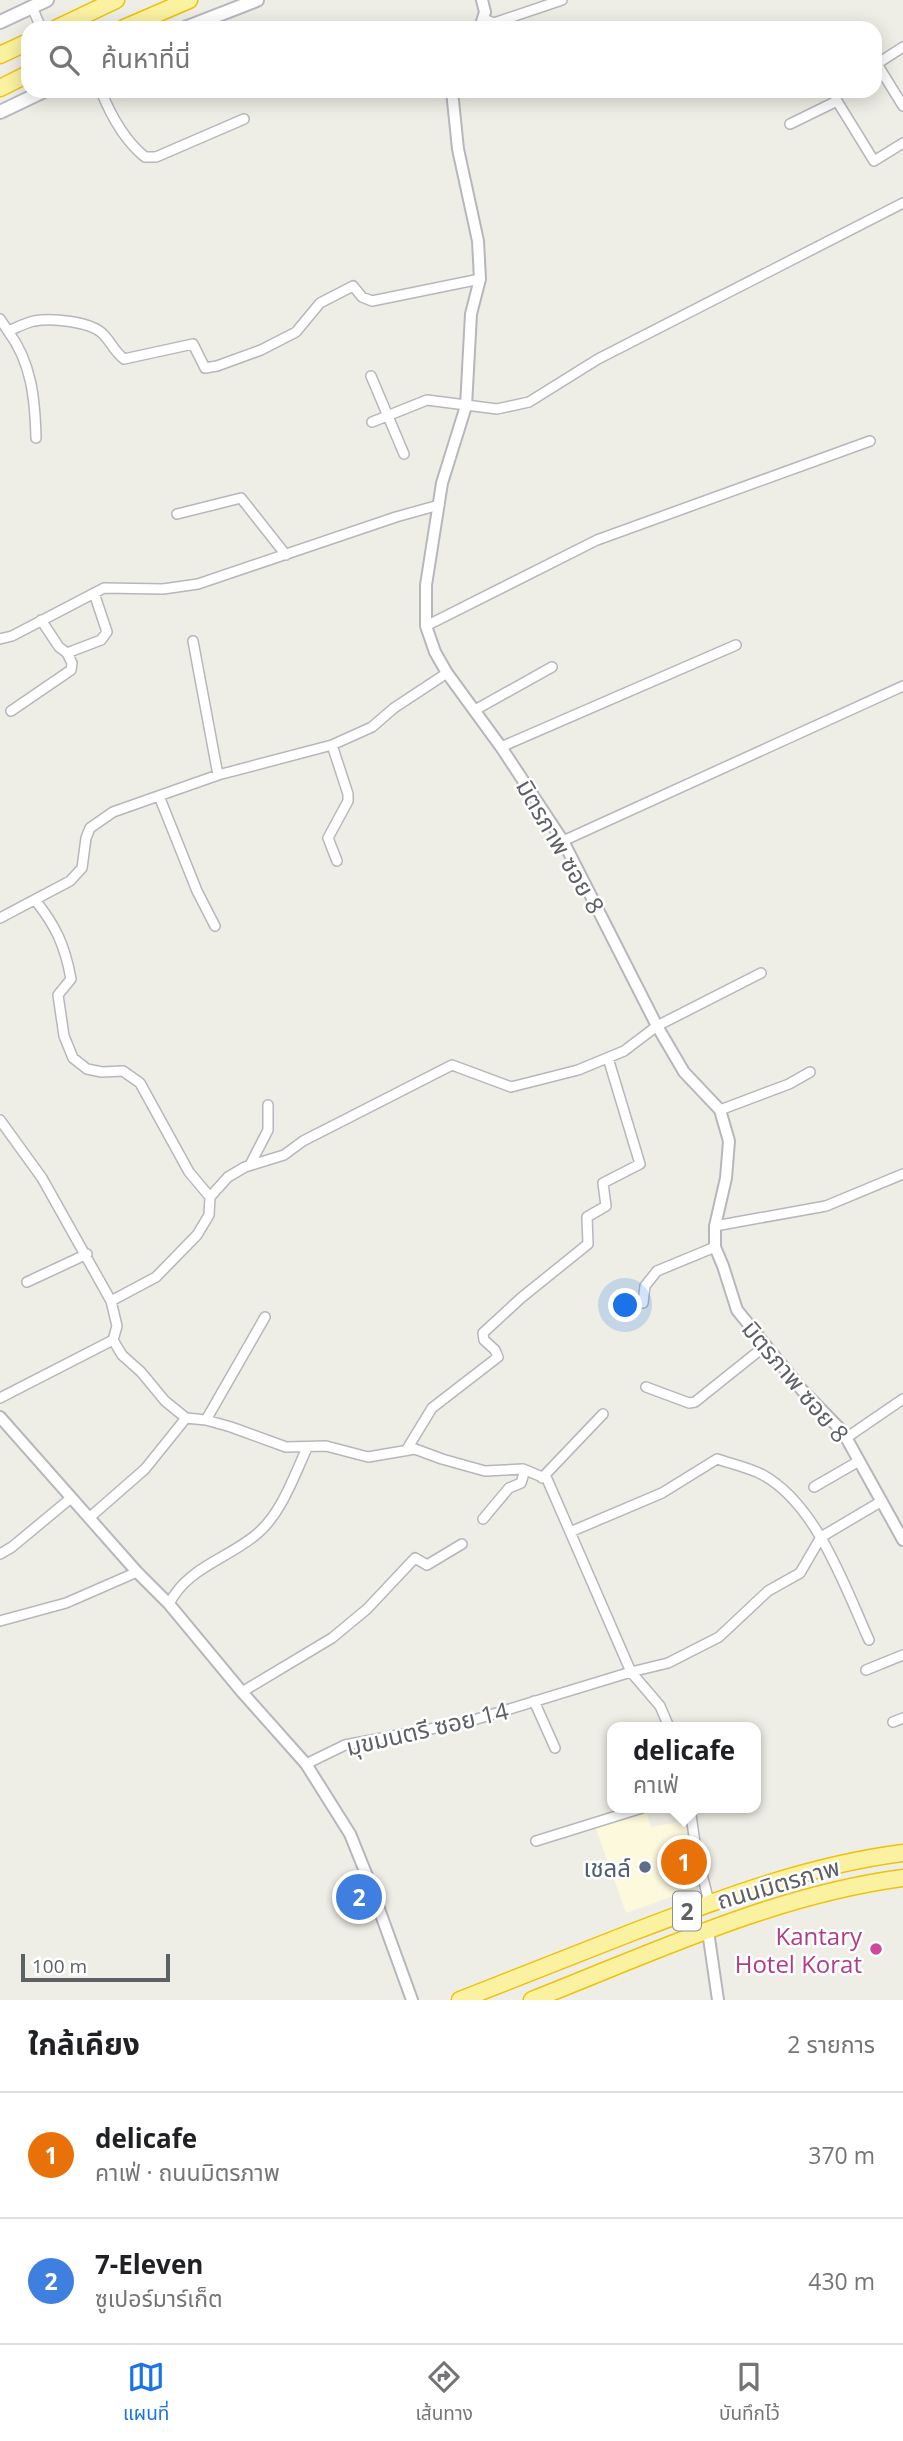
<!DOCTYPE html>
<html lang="th">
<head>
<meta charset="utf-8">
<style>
	:root { --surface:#fff; --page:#f6f6f6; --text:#202124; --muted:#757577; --line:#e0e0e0; --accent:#1a73e8 }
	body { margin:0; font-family:"Open Sans","Noto Sans Thai",sans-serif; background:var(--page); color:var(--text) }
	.scale { position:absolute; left:21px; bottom:18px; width:149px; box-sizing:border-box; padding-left:7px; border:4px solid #5d6065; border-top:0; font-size:19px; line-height:24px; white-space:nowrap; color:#5d6065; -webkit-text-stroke:5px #fff; paint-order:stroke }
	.you { position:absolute; left:626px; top:1306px; width:24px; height:24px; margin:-18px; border:5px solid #fff; border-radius:50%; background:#1a73e8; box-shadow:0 0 0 10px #1a73e833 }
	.badge { display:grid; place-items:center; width:46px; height:46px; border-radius:50%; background:var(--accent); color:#fff; font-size:23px; font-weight:700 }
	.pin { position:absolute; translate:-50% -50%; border:4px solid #fff; box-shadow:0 2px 7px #0006 }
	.popup { position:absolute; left:607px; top:1722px; width:154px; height:91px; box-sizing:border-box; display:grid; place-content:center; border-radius:14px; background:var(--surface); filter:drop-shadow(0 2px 5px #0005); font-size:23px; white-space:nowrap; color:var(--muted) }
	.popup b { font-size:26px; color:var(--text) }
	.popup::after { content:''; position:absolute; left:50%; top:100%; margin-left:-14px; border:14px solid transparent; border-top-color:var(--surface) }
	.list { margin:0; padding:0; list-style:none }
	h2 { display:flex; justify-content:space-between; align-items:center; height:91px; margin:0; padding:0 28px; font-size:30px }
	h2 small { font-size:23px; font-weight:400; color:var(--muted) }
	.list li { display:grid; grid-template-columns:46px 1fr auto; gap:21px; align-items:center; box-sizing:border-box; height:126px; padding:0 28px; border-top:2px solid var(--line) }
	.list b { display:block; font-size:26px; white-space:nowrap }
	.list p { margin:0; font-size:23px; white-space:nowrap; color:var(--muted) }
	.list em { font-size:23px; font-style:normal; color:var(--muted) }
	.icon { flex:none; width:38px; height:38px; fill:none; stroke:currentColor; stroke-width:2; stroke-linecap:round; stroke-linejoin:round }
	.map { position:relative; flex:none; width:903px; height:2000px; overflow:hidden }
	.search { position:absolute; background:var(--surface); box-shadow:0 4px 18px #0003; left:21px; right:21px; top:21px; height:77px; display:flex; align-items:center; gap:18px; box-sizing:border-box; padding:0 24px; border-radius:21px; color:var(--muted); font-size:26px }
	.sheet { height:343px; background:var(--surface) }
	nav { display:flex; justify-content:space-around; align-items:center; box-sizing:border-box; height:98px; border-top:2px solid var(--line); background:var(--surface); font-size:19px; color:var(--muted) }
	nav a { display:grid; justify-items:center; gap:4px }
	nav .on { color:var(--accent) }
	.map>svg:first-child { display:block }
	.commercial { fill:#fdf9dd }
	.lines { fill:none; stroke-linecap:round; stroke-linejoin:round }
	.minor-casing { stroke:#b6b7bc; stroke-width:12 }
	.tertiary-casing { stroke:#b6b7bc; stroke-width:14 }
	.secondary-casing { stroke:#b7b9bf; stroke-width:16 }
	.trunk-casing { stroke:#edc208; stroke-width:19 }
	.minor { stroke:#fff; stroke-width:9 }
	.tertiary { stroke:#fff; stroke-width:10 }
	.secondary { stroke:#fff; stroke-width:12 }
	.trunk { stroke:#faf2a0; stroke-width:16 }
	.service-dot { fill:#5c6f8a; stroke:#fff; stroke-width:2.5 }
	.hotel-dot { fill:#d1479c; stroke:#fff; stroke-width:2.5 }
	.labels { text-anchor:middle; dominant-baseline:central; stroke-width:5; stroke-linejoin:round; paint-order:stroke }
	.shield { fill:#fff; stroke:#8e9093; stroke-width:2 }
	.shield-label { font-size:23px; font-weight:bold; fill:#5d6065 }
	.street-label { font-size:24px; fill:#5d6065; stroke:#fff }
	.service-label { font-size:24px; fill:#4e5e75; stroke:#fff; text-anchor:end }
	.hotel-label { font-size:24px; fill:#b23c85; stroke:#fff; text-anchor:end }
</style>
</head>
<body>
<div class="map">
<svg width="903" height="2000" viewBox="0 0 903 2000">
	<rect width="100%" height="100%" fill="#efeee6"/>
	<path class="commercial" d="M 646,1810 L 651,1827 L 685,1821 L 696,1888 L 626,1913 L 595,1826 Z"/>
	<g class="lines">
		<g class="minor-casing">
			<path id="minor" d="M 32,7 L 41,28
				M 484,19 L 494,23 L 562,0
				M 877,64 L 903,106
				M 875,65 L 903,47
				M 101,91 C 111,116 124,140 145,157 L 156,157 L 244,119
				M 837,101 L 874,161 L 903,143
				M 790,124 L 837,101 L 834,91
				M 0,319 L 8,331 C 16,328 25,323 34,321 C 51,318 90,321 103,334 C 111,342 114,351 124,359 L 193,344 L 205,368 L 217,366 L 261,350 L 296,332 L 320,303 L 353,286 L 362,297 L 372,301 L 480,279
				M 8,331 C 32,363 35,400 36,438
				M 371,376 L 404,454
				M 372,422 L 427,400 L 497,409 L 529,402 L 598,359 L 903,203
				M 177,514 L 241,498 L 286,555
				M 41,620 L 59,647 L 67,653 L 101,640 L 107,632 L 94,593
				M 426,626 L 597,540 L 870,441
				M 0,639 L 12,636 L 104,588 L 163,589 L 198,584 L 396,517 L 439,505
				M 193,641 L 218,775
				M 475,710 L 552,667
				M 11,711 L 71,670 L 72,663 L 67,653
				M 332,745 L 348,794 L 348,801 L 328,838 L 337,861
				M 501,747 L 736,645
				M 159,796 L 197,891 L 215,926
				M 563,841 L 903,686
				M 35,900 C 56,926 65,946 71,979 L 58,995 L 64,1036 L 73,1058 L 87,1069 L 102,1072 L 123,1071 L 140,1083 L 189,1172 L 210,1197
				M 0,918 L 70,881 L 82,868 L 86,838 L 90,828 L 113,812 L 218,775 L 332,745 L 372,727 L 394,708 L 447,673
				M 720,1110 L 789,1084 L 810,1072
				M 0,1120 L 42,1178 L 111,1301 L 117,1326 L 113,1340 L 122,1355 L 141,1372 L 165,1401 L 186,1418 L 206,1420 L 231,1427 L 286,1447 L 326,1446 L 368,1457 L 415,1449 L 442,1459 L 485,1471 L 523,1469 L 547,1479 L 631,1672 L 660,1706 L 669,1727
				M 250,1165 L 268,1130 L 268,1105
				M 715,1226 L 826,1206 L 903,1174
				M 27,1282 L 87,1254
				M 111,1301 L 156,1277 L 197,1235 L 209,1215 L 210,1197 L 228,1177 L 245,1167 L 284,1155 L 303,1141 L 452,1065 L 511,1087 L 578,1070 L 624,1051 L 657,1026 L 761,973
				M 643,1303 L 645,1286 L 657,1271 L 715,1247
				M 646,1387 L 689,1403 L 695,1402 L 765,1346
				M 0,1398 L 113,1340
				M 206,1420 L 265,1317
				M 846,1438 L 903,1399
				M 407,1449 L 432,1408 L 498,1357 L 495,1350 L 484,1340 L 483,1333 L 521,1298 L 588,1244 L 587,1217 L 606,1206 L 603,1183 L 640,1164 L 608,1058
				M 542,1478 L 603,1414
				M 814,1487 L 859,1461
				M 89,1518 L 145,1469 L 186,1418
				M 483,1519 L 509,1488 L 521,1483 L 525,1470
				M 570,1532 L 662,1493 L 717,1459 C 732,1464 750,1468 763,1475 C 817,1505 845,1587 869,1640
				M 0,1554 L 12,1547 L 71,1498
				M 169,1604 C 187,1567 230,1558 258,1533 C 282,1512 294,1476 307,1448
				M 0,1621 L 66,1603 L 137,1572
				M 866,1670 L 903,1655
				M 242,1692 L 332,1638 L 367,1609 L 415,1558 L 427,1565 L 462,1544
				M 534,1701 L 555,1748
				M 893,1722 L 903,1718
				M 306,1764 L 345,1745 L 467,1722 L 631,1672 L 668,1663 L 719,1637 L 768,1591 L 800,1573 L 821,1537 L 882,1501
				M 690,1808 L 696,1850 L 709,1902
				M 536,1841 L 642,1808"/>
		</g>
		<g class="tertiary-casing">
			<path id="tertiary" d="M 480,28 L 485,12 L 482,0
				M 452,91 L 458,149 L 478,241 L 480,279 L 471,314 L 466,406 L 442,483 L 426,585 L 426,626 L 435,652 L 447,673 L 501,747 L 563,841 L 657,1026 L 684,1072 L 720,1110 L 729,1141 L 726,1178 L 715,1226 L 715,1247 L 723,1266 L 737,1310 L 802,1390 L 843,1432 L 903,1540
				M 0,1417 L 137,1572 L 169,1604 L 242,1692 L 306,1764 L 350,1834 L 367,1876 L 412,2000
				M 708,1931 L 718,2000"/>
		</g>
		<g class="secondary-casing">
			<path id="secondary" d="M 0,22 L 47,0
				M 185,28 L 257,0
				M 0,112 L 44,91"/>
		</g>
		<g class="trunk-casing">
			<path id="trunk" d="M 57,28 L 116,0
				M 124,28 L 189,0
				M 0,55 L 28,42
				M 0,88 L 28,74
				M 460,2000 C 518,1977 576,1954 633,1932 C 722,1898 809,1865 903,1853
				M 532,2000 C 652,1953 774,1895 903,1878"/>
		</g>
		<use href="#minor" class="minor"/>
		<use href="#tertiary" class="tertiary"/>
		<use href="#secondary" class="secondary"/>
		<use href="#trunk" class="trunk"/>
	</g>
	<circle class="service-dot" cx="645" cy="1867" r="7"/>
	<circle class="hotel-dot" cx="876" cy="1949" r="7"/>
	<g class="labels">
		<rect class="shield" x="673" y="1891.5" width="28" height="39" rx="5"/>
		<g class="shield-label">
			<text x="687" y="1911">2</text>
		</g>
		<g class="street-label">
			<text transform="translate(561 846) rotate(60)">มิตรภาพ ซอย 8</text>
			<text transform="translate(796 1381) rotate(50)">มิตรภาพ ซอย 8</text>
			<text transform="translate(427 1728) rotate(-13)">มุขมนตรี ซอย 14</text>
			<text transform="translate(778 1883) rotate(-16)">ถนนมิตรภาพ</text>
		</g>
		<g class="service-label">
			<text x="631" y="1867">เชลล์</text>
		</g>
		<g class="hotel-label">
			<text x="862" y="1935">Kantary<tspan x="862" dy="28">Hotel Korat</tspan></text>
		</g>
	</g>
</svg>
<div class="scale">100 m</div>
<div class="you"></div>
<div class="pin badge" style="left:684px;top:1862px;background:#e8710a">1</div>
<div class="popup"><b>delicafe</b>คาเฟ่</div>
<div class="pin badge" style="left:359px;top:1897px;background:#3f7fe0">2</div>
<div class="search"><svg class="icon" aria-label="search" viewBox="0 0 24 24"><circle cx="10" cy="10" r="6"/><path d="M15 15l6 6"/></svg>ค้นหาที่นี่</div>
</div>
<section class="sheet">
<h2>ใกล้เคียง<small>2 รายการ</small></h2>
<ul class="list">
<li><span class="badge" style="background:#e8710a">1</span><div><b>delicafe</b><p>คาเฟ่ · ถนนมิตรภาพ</p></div><em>370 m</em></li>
<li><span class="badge" style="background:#3f7fe0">2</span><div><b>7-Eleven</b><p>ซูเปอร์มาร์เก็ต</p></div><em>430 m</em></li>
</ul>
</section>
<nav>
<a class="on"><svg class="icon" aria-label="map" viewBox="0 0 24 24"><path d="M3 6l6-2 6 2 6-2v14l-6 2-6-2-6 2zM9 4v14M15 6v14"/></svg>แผนที่</a>
<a><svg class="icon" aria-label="directions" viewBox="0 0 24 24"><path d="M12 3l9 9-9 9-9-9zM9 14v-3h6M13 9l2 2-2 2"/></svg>เส้นทาง</a>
<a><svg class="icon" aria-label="saved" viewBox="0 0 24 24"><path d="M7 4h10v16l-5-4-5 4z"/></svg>บันทึกไว้</a>
</nav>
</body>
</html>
